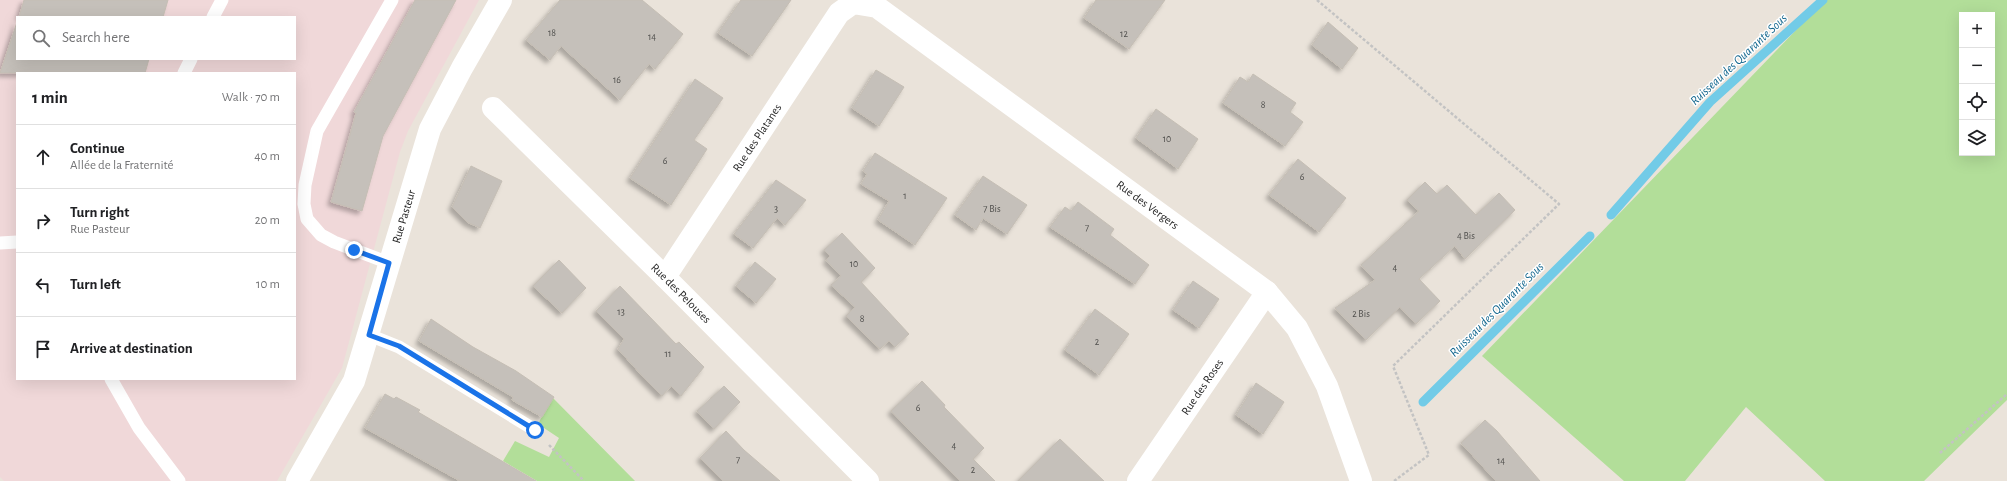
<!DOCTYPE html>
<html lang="en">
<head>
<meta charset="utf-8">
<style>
	:root { --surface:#fff; --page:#f2f2f2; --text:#202124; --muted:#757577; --line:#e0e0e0 }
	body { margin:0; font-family:"Alegreya Sans",sans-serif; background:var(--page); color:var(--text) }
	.controls { position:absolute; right:12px; top:12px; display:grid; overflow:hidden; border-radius:0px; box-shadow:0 4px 16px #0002 }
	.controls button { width:36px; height:36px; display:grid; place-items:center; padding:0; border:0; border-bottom:1px solid var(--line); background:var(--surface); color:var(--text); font:20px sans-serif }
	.stop { position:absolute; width:12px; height:12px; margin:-9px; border:3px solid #1a73e8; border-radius:50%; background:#fff }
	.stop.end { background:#1a73e8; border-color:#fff; box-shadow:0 1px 4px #0008 }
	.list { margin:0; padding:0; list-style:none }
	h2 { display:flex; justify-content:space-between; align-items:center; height:52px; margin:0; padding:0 16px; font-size:17px }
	h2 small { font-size:13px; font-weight:400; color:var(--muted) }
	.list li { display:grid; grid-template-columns:26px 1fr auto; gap:12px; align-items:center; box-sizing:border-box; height:64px; padding:0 16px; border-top:1px solid var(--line) }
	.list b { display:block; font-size:15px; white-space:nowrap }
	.list p { margin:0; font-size:13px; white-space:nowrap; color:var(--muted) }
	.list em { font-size:13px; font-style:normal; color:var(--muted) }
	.icon { flex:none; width:22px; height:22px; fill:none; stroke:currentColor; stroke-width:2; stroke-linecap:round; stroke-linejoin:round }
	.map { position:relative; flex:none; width:2007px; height:481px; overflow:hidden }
	.search { position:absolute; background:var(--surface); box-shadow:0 4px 16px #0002; left:16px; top:16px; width:280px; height:44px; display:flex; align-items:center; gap:10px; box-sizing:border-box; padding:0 14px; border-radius:0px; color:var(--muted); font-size:15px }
	.panel { position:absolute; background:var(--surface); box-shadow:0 4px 16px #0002; left:16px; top:72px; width:280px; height:308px; border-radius:0px }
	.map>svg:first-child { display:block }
	.medical { fill:#f0d8d9; fill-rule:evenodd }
	.green { fill:#b2de99; fill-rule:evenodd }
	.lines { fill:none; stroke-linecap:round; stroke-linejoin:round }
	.stream { stroke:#72cbe7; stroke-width:9 }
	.building { fill:#c5c0ba; stroke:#c5beb4; filter:url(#shadow) }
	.path { stroke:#c3c3c3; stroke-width:2.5; stroke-dasharray:3 2; stroke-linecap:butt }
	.lane { stroke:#fff; stroke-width:13 }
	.street { stroke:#fff; stroke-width:22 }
	.secondary { stroke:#fff; stroke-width:22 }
	.route { stroke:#1a73e8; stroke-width:5 }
	.labels { text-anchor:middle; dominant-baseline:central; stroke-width:3; stroke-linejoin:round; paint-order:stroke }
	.number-label { font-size:10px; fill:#4f4e4c }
	.street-label { font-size:12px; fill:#282828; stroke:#fff }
	.water-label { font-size:13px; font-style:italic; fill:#15688f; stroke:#fff }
</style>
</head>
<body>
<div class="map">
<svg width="2007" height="481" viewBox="0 0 2007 481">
	<defs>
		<filter id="shadow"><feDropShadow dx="-3.5" dy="3.5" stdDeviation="2" flood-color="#0004"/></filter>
	</defs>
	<rect width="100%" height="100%" fill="#eae3da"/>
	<path class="medical" d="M 0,0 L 479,0 L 408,131 L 400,152 L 342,368 L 277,481 L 4,481 L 0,477 ZM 17,17 L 295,17 L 295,59 L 17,59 ZM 17,73 L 295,73 L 295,379 L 17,379 Z"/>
	<path class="green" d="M 1825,0 L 2007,0 L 2007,400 L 1924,481 L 1825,481 L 1746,407 L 1685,481 L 1624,481 L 1482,356 ZM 1962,15 L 1992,15 L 1992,153 L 1962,153 Z
		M 552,397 L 635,481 L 537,481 L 503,461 L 515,441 L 549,457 L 559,438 L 538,424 Z"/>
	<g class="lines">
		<path class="stream" d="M 1611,215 L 1710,102 L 1823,0
			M 1423,402 L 1590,236"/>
	</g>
	<path class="building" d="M 24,0 L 168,0 L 163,17 L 19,17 Z
		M 415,0 L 456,0 L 383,136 L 362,211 L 331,202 L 356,113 L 354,112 Z
		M 560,0 L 642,0 L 683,34 L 655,69 L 649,64 L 620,100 L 561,46 L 550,60 L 526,40 Z
		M 741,0 L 791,0 L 752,56 L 718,33 Z
		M 1096,0 L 1165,0 L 1129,49 L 1084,18 Z
		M 17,22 L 17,59 L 149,59 L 145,73 L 0,73 Z
		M 1328,22 L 1358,48 L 1342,69 L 1312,45 Z
		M 876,70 L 904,87 L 879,126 L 852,108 Z
		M 1253,74 L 1296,103 L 1290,112 L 1303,122 L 1285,146 L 1223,103 L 1240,77 L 1248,82 Z
		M 695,79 L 723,98 L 694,140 L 707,149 L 671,205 L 630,178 Z
		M 1156,109 L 1198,139 L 1178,169 L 1136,138 Z
		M 875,153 L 947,198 L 915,245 L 878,220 L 889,201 L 861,184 L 867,174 L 863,171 Z
		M 1298,159 L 1346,198 L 1319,232 L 1269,195 Z
		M 471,166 L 502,181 L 480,228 L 467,222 L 452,207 Z
		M 983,176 L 1027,205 L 1007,234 L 983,218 L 976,230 L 955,215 Z
		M 776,180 L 806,200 L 785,225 L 777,218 L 753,248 L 734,234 Z
		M 1425,182 L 1437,194 L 1447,185 L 1476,215 L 1499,193 L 1515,210 L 1465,259 L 1455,246 L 1419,279 L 1440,301 L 1416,324 L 1400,307 L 1366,340 L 1335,308 L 1375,280 L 1361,265 L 1419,211 L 1407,200 Z
		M 1078,202 L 1114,229 L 1110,235 L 1149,265 L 1135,284 L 1050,227 L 1065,207 L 1071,211 Z
		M 842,233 L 875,268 L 861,282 L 909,334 L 895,347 L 889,341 L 880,349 L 846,316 L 855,307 L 831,285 L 841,276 L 826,260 L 830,256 L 824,250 Z
		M 559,260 L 586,288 L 562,313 L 533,286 Z
		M 755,262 L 776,279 L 756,303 L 736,286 Z
		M 1193,281 L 1219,299 L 1199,328 L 1173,310 Z
		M 620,286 L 676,344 L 679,342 L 704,367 L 681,396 L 671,386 L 662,396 L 645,379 L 618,349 L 624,339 L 596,311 Z
		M 1095,309 L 1129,334 L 1099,375 L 1065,350 Z
		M 431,319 L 473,347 L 516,371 L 554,397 L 542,417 L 512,400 L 513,397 L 419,341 Z
		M 922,381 L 945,405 L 944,407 L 984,448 L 973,459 L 995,481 L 960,481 L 891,411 Z
		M 1256,383 L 1284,402 L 1263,434 L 1236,415 Z
		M 724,386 L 740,402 L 714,429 L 697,411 Z
		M 385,394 L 394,399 L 396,397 L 420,410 L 418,412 L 536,481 L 460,481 L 365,428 Z
		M 1485,420 L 1497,431 L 1540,481 L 1496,481 L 1461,443 Z
		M 726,431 L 744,450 L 780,481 L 723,481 L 700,458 Z
		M 1060,439 L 1104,481 L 1018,481 Z"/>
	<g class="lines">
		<path class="path" d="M 1317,0 L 1559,204 L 1393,366 L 1429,455 L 1394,481
			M 549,445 L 584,481
			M 1940,453 L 2007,394"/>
		<path class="lane" d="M 213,17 L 222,0
			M 184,73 L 191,59
			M 0,243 L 17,242
			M 389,263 L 334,242 L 321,235 L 307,219 L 304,204 L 305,185 L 317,131 L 392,0
			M 369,335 L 399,347 L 535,430
			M 111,379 L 139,428 L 179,481"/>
		<g class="street">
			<path id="s1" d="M 493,108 L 665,277 L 868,481"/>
			<path id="s2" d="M 665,277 L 839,13 L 853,3 L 877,7 L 1267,292 L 1297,328 L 1327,386 L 1361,481"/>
			<path id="s3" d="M 1138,481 L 1267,292"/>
		</g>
		<path class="secondary" id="s4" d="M 297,481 L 354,381 L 430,129 L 462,68 L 501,0"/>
	</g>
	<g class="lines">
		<path class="route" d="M 354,250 L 389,263 L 369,335 L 399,346 L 535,430"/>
	</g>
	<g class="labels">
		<g class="number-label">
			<text x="552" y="33">18</text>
			<text x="1124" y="34">12</text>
			<text x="652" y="37">14</text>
			<text x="617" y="80">16</text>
			<text x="1263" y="105">8</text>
			<text x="1167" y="139">10</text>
			<text x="665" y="161">6</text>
			<text x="1302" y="177">6</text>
			<text x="905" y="196">1</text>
			<text x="776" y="209">3</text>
			<text x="992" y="209">7 Bis</text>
			<text x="1087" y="228">7</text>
			<text x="1466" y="236">4 Bis</text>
			<text x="854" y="264">10</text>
			<text x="1395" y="268">4</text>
			<text x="621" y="312">13</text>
			<text x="1361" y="314">2 Bis</text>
			<text x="862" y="319">8</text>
			<text x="1097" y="342">2</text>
			<text x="668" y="354">11</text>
			<text x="918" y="408">6</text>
			<text x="954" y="446">4</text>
			<text x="738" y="460">7</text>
			<text x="1501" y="461">14</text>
			<text x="973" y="470">2</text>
		</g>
		<g class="street-label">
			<text stroke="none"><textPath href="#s2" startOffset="167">Rue des Platanes</textPath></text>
			<text stroke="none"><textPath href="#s2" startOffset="693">Rue des Vergers</textPath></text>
			<text stroke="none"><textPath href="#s4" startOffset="287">Rue Pasteur</textPath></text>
			<text stroke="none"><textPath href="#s1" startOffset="264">Rue des Pelouses</textPath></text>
			<text stroke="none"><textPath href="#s3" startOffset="114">Rue des Roses</textPath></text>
		</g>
		<g class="water-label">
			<text transform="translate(1739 60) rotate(-43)">Ruisseau des Quarante Sous</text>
			<text transform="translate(1497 310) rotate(-45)">Ruisseau des Quarante Sous</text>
		</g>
	</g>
</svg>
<div class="controls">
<button>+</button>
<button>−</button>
<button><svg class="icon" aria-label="locate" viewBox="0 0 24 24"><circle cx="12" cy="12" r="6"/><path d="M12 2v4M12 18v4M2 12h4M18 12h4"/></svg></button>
<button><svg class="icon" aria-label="layers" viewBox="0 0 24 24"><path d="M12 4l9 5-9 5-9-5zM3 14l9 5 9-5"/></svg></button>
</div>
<div class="stop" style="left:535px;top:430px"></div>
<div class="stop end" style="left:354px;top:250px"></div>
<div class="search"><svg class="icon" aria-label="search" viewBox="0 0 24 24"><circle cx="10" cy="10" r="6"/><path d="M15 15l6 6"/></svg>Search here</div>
<section class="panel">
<h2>1 min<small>Walk · 70 m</small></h2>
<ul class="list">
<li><svg class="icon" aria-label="ahead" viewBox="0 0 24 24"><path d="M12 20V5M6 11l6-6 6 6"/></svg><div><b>Continue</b><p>Allée de la Fraternité</p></div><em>40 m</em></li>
<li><svg class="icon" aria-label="right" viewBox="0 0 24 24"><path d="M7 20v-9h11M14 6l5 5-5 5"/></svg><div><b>Turn right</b><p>Rue Pasteur</p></div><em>20 m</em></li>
<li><svg class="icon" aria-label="left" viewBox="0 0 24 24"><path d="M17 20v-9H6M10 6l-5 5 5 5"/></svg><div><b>Turn left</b></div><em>10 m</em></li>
<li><svg class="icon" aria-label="arrive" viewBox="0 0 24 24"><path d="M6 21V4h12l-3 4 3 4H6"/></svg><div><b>Arrive at destination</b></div></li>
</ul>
</section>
</div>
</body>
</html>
